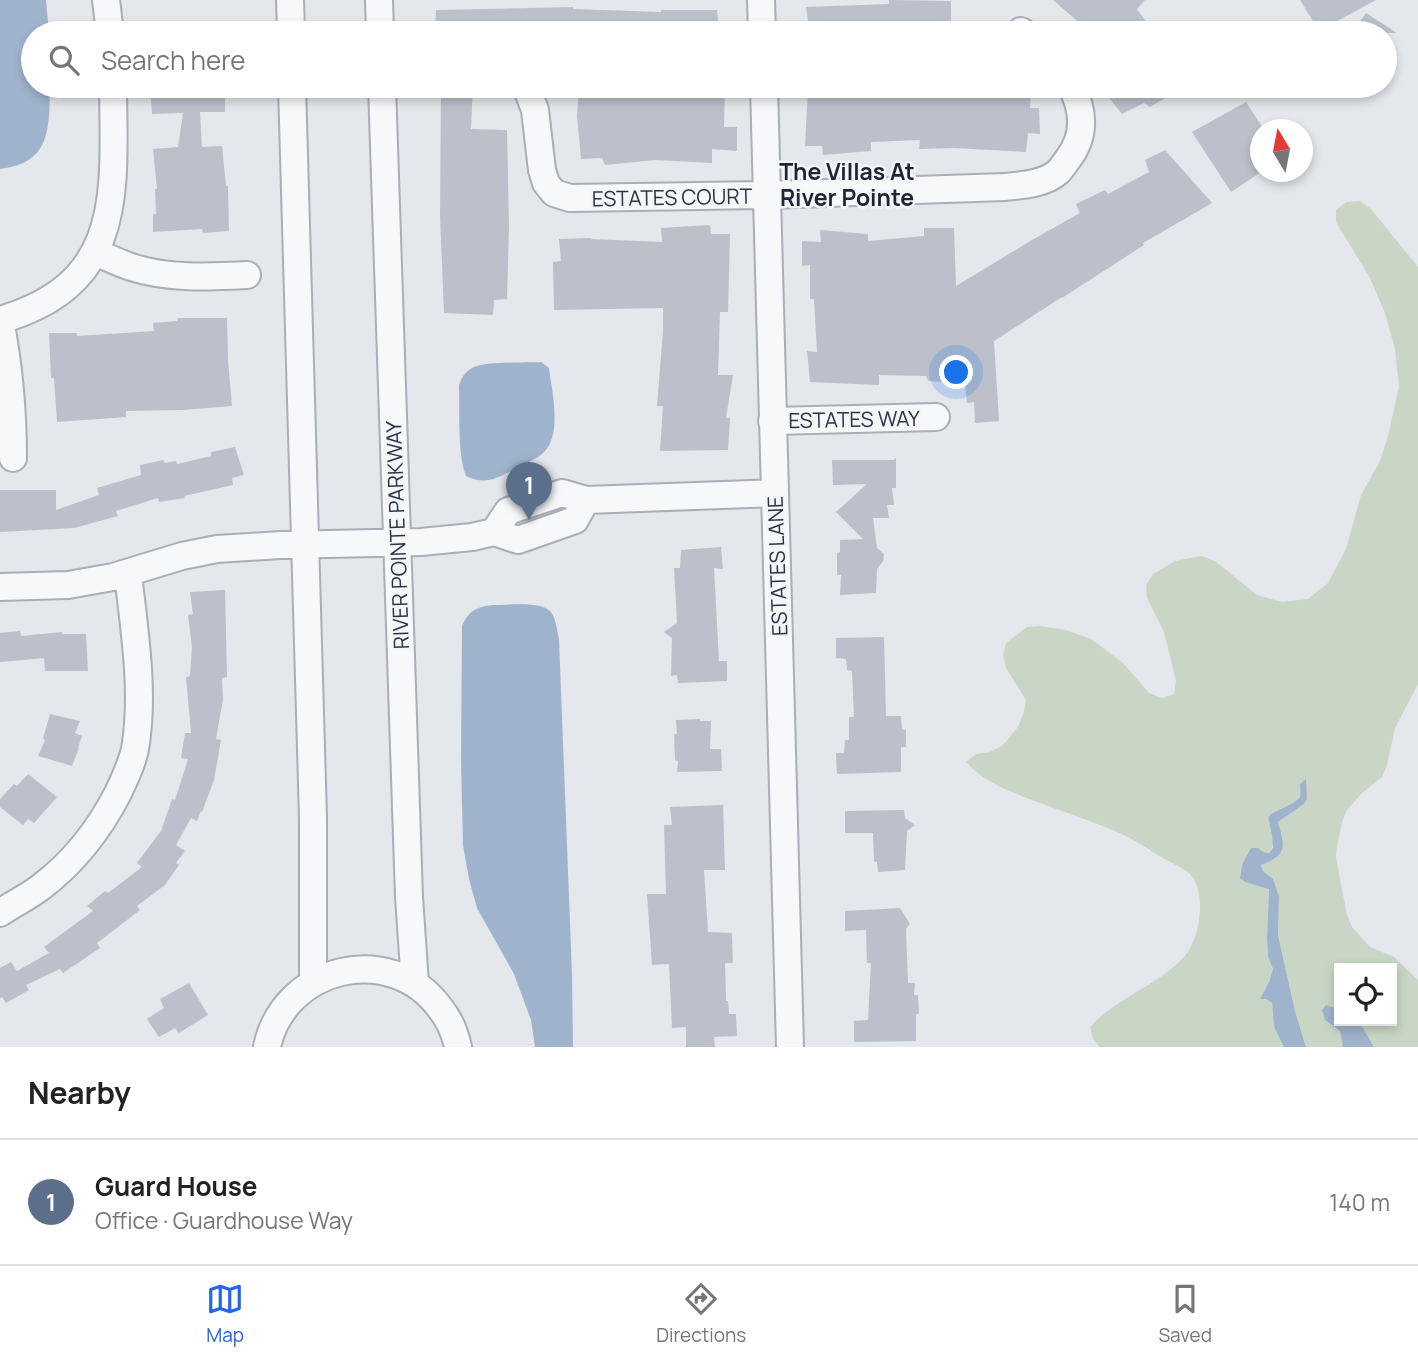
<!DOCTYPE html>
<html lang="en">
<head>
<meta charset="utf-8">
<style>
	:root { --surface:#fff; --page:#f6f6f6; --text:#222; --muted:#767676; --line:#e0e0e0; --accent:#2563eb }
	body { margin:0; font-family:Manrope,sans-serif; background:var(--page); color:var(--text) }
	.controls { position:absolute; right:21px; bottom:21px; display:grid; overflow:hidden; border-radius:0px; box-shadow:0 4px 10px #0003 }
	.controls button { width:63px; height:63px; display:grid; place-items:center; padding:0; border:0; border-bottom:2px solid var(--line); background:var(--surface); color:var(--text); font:35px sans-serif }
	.compass { position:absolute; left:1250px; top:119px; width:63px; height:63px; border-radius:50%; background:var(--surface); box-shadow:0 4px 10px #0003; rotate:350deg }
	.you { position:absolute; left:957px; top:373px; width:24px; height:24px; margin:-18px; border:5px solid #fff; border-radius:50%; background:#1a73e8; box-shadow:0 0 0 10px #1a73e833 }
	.badge { display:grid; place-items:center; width:46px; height:46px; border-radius:50%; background:var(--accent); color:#fff; font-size:23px; font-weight:700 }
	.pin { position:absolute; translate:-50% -58px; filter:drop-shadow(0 2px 4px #0008) }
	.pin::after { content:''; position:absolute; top:37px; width:24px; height:21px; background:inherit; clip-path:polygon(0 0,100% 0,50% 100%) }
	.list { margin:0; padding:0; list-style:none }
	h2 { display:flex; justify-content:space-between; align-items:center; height:91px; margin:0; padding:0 28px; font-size:30px }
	h2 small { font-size:23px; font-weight:400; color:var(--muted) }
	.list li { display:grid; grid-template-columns:46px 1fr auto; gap:21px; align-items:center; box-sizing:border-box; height:126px; padding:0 28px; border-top:2px solid var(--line) }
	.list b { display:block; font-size:26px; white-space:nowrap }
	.list p { margin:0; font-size:23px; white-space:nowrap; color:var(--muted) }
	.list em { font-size:23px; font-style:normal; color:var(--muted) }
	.icon { flex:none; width:38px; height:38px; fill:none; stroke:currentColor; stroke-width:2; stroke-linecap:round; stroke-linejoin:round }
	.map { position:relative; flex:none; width:1418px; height:1047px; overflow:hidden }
	.search { position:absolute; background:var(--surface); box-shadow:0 4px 10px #0003; left:21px; right:21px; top:21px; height:77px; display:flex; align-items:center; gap:18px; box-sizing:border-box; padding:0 24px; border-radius:38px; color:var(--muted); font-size:26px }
	.sheet { height:217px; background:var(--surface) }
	nav { display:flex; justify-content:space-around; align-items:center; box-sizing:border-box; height:98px; border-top:2px solid var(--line); background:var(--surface); font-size:19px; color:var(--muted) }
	nav a { display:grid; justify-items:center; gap:4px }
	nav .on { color:var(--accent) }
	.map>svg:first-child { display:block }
	.green { fill:#c9d6c5 }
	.water { fill:#9fb4cc }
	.building { fill:#bbc0ca }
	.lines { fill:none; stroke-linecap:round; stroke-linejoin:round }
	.minor-casing { stroke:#a9aeb7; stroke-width:30 }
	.minor { stroke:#f7f8fa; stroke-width:26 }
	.labels { text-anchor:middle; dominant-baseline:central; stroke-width:5; stroke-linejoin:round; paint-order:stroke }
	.street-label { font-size:21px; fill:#2b3445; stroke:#f4f6f9 }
	.neighbourhood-label { font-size:23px; font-weight:bold; fill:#1d2536; stroke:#f4f6f9 }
</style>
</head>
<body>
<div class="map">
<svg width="1418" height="1047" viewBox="0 0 1418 1047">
	<rect width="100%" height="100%" fill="#e4e7ec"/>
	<path class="green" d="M 1360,201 L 1371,209 L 1418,267 L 1418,684 L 1395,728 L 1387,765 L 1382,777 L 1362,793 L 1347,810 L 1342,822 L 1337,845 L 1336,858 L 1347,915 L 1352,927 L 1370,947 L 1394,957 L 1418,980 L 1418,1047 L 1374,1047 L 1363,1028 L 1356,1021 L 1392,1021 L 1392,968 L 1339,968 L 1339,1009 L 1326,1005 L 1325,1020 L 1340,1031 L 1343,1047 L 1306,1047 L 1295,1011 L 1278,935 L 1279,896 L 1273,879 L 1263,871 L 1261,865 L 1283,839 L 1278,822 L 1304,804 L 1307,798 L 1305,780 C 1303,785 1302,793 1299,797 C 1292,807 1276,808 1268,817 C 1271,829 1277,843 1269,853 L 1263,852 L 1242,865 L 1240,877 L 1245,882 L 1269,888 L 1267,938 L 1268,957 L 1273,969 L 1269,982 L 1261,998 L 1266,999 L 1272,1003 L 1274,1027 L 1284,1047 L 1100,1047 L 1093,1039 L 1090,1027 C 1116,998 1157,986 1184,957 C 1200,939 1208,892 1189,873 C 1181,867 1170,862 1161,857 C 1149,850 1137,841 1124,835 C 1095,822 1064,812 1035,801 C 1009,791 985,783 966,762 L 976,754 L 990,752 L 1002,746 L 1018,727 L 1023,715 L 1026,700 L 1006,668 L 1003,655 L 1006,643 L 1027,627 L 1040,626 L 1066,630 L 1091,639 L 1123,663 L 1149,693 L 1162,698 L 1174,694 L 1176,681 L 1164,632 L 1147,598 L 1146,585 L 1153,574 L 1175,561 L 1201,556 L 1215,561 L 1257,595 L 1282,602 L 1308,599 L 1328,583 L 1346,549 L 1361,495 L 1380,461 L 1388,436 L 1399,387 L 1395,349 L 1385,313 L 1370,278 L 1336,222 L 1336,210 L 1346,202 Z"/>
	<path class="water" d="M 0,0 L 46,0 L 49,33 L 33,33 L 33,86 L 50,86 C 49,127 52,163 0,169 Z
		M 541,362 L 549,368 C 552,392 563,437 542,454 C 534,461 522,464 513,470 C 496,479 485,485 466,476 C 457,453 460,413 459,386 C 461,378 465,372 472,368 C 485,361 524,363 541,362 Z
		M 493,605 C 507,605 541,601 550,611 C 556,617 557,631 559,639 L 572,974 L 573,1047 L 535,1047 L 531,1020 L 514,974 L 477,908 L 469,879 L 463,845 L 461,761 L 462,626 C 469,610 477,607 493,605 Z
		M 1306,779 L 1307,799 L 1304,804 L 1278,822 C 1285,846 1288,855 1261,865 L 1263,871 L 1273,879 L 1279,896 L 1278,935 L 1295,1011 L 1306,1047 L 1284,1047 L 1274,1027 L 1272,1003 L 1266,999 L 1260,999 L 1269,982 L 1273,969 L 1268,957 L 1267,938 L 1269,889 L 1245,882 L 1240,878 L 1242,865 L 1251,848 L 1258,848 L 1263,852 L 1269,853 L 1273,848 L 1272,835 L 1268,817 C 1275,809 1296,805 1300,796 C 1301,792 1300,788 1300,784 Z
		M 1326,1005 L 1339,1009 L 1339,1021 L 1356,1021 L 1363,1028 L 1374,1047 L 1343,1047 L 1340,1031 L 1325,1020 L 1322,1010 Z"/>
	<path class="building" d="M 889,0 L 951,1 L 951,33 L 810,33 L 806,7 L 889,4 Z
		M 1053,0 L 1145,0 L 1137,9 L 1154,33 L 1091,33 Z
		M 1300,0 L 1376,0 L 1319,31 Z
		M 573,7 L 573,9 L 661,12 L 661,10 L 717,10 L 719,33 L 526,33 L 526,30 L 489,33 L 435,33 L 436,10 Z
		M 1366,13 L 1397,33 L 1352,33 Z
		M 150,86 L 225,86 L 225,112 L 200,112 L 202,147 L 222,146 L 226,186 L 228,186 L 229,231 L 203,233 L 202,229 L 153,232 L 153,214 L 156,214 L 155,189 L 157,189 L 153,149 L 178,147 L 183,113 L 152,114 Z
		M 441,86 L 473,86 L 471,129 L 507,130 L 509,227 L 507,299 L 494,300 L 493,315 L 444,313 L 440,215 Z
		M 579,86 L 649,86 L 649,93 L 725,91 L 724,127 L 737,127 L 737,151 L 712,149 L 712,163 L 655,160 L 605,165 L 602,158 L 581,159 L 577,116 Z
		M 885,86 L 1031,86 L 1030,108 L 1039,108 L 1040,134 L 1028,133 L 1026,152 L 954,148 L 919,149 L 920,140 L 871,142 L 871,151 L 823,155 L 822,146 L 805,146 L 808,89 L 885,87 Z
		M 1113,86 L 1186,86 L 1150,107 L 1144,103 L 1122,114 L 1106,94 Z
		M 1246,102 L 1261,125 L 1261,172 L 1231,192 L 1192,132 Z
		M 1165,150 L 1212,203 L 1143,243 L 1144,245 L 1062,298 L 1062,297 L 994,341 L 999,421 L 975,423 L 974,402 L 967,403 L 965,383 L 928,381 L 926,376 L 879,375 L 879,385 L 810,382 L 807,351 L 817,352 L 814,299 L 810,299 L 810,265 L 802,266 L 802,241 L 821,242 L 820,230 L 868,234 L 868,241 L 924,236 L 924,228 L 954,228 L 956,286 L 1032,240 L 1080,213 L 1076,204 L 1105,190 L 1108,194 L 1149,172 L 1145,160 Z
		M 710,225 L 711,234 L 730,234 L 728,312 L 720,312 L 718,375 L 733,375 L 726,418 L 730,418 L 728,450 L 660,451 L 663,406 L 657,406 L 663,331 L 663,308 L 554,310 L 553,262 L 561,261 L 559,239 L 591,238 L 591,239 L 662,242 L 661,228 Z
		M 178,318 L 227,318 L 228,361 L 232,406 L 183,410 L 126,411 L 126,417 L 57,422 L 54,378 L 51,378 L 49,333 L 77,333 L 77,336 L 154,331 L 153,323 L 177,321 Z
		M 235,447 L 244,475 L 232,478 L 233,485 L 184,496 L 185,498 L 159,502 L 158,498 L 116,511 L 118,516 L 74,528 L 0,532 L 0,490 L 56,490 L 56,510 L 99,495 L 97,488 L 141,475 L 140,465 L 163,460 L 165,463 L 176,461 L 177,464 L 211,456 L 211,452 Z
		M 896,458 L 896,488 L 892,488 L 894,505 L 887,505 L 889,518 L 873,518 L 877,548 L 884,554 L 883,561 L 877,569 L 876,593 L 840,595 L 841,575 L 837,575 L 837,553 L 840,552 L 840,540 L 863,539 L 836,512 L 867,484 L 833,485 L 832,460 L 894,460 Z
		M 721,547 L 723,569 L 714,568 L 719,661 L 727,661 L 727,681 L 678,683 L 677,675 L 671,676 L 672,638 L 664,632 L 677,623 L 674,568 L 680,568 L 681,550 Z
		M 225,590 L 227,677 L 222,678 L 223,699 L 216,739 L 221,740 L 214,780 L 202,812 L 201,811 L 197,821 L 191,818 L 176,845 L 185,851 L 176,863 L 179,865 L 165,885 L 137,906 L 140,910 L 97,943 L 100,948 L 63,973 L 60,969 L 26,985 L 29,990 L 6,1003 L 2,997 L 0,998 L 0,968 L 11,962 L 17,971 L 49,953 L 44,947 L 93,911 L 87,906 L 105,891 L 108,893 L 142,867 L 137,863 L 161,831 L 172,799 L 175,800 L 188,759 L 181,758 L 185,733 L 191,733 L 186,677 L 190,676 L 192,647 L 188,615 L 193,614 L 190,592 Z
		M 20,631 L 21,636 L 62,632 L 62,634 L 86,634 L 88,671 L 45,671 L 44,658 L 0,662 L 0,633 Z
		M 884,637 L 886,716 L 901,716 L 902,729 L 906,730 L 906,747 L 901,747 L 901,772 L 837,774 L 836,753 L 844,753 L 845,740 L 849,740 L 849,717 L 854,717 L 852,671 L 847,670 L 846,659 L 836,658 L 836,638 Z
		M 50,714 L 80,721 L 75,733 L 82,736 L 78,748 L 79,748 L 72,766 L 38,756 L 45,740 L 43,738 Z
		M 700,719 L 700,721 L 711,721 L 710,749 L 721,749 L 722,771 L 677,772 L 678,761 L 675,760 L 674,734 L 677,734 L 676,720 Z
		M 28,774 L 57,797 L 34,823 L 28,819 L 23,825 L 0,807 L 0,799 L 14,784 L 17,786 Z
		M 723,805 L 725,870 L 704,870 L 708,932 L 732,933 L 733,963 L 725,963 L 726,1001 L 728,1001 L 729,1014 L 736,1014 L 737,1036 L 714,1037 L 715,1047 L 686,1047 L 686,1027 L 672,1028 L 669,964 L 652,965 L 647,894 L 666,894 L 664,825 L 672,825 L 670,807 Z
		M 904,810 L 905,818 L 915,825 L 907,831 L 905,870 L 878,872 L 877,862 L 874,861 L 873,833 L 845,833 L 845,811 Z
		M 900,908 L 910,924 L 906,929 L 908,983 L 915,983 L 914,995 L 918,995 L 919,1014 L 916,1014 L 916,1041 L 854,1042 L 854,1021 L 868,1020 L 871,963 L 867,963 L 866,930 L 845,931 L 845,911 Z
		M 189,983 L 208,1015 L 179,1033 L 175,1028 L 159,1037 L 147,1019 L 164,1008 L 160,999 Z"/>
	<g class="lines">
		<g class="minor-casing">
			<path id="minor" d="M 106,0 L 110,33
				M 290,0 L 291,33
				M 379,0 L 380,33
				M 761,0 L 762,33
				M 1021,31 L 1024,33
				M 292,86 L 313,818 L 313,982
				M 382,86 L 409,897 L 415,984
				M 526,86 L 535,110 L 542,170 L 546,183 L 554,193 L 570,198 L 768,195 L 1005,187 C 1023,185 1044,184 1058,172 C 1062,168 1065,163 1068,159 C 1086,136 1084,110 1071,86
				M 764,86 L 790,1047
				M 95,252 C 107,257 119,263 131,267 C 168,279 208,277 247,275
				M 0,320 C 125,284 114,193 113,86
				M 0,320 C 9,366 13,411 13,458
				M 772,421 L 936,417
				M 494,532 L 508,511 L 562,493 L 586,500 L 775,493
				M 0,587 L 68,585 L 113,577 L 182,556 L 217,549 L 281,545 L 421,542 L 472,537 L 494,532 L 518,540 L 575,520 L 586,500
				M 0,913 C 13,904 28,897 41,887 C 74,862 99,830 118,793 C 125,778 134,760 136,743 C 144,686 134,630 128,573
				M 267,1047 C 284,966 391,941 440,1008 C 449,1019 455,1033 458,1047"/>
		</g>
		<use href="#minor" class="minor"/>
	</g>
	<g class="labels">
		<g class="street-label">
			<text transform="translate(672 197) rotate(-1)">ESTATES COURT</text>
			<text transform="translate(854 419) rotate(-1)">ESTATES WAY</text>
			<text transform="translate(397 535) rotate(-92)">RIVER POINTE PARKWAY</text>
			<text transform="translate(777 566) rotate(-92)">ESTATES LANE</text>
		</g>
		<g class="neighbourhood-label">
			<text x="847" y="171">The Villas At<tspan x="847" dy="26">River Pointe</tspan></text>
		</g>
	</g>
</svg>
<div class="controls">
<button><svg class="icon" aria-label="locate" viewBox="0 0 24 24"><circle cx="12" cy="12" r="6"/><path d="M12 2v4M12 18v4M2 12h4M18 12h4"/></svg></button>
</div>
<svg class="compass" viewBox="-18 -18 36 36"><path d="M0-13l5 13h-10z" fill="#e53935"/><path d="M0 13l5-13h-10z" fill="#767676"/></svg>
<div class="you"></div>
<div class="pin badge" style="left:529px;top:520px;background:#5c6f8a">1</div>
<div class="search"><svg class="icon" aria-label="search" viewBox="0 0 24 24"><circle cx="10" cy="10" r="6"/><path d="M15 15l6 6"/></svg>Search here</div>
</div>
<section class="sheet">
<h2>Nearby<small></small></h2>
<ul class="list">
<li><span class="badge" style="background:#5c6f8a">1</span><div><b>Guard House</b><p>Office · Guardhouse Way</p></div><em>140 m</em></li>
</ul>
</section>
<nav>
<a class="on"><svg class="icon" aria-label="map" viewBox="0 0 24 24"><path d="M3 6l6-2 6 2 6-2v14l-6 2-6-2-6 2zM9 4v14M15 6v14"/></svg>Map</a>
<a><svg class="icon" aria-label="directions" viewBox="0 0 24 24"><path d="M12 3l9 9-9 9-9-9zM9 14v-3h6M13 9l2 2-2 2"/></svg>Directions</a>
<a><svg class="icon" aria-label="saved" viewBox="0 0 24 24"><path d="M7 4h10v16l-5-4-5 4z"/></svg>Saved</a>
</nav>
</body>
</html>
